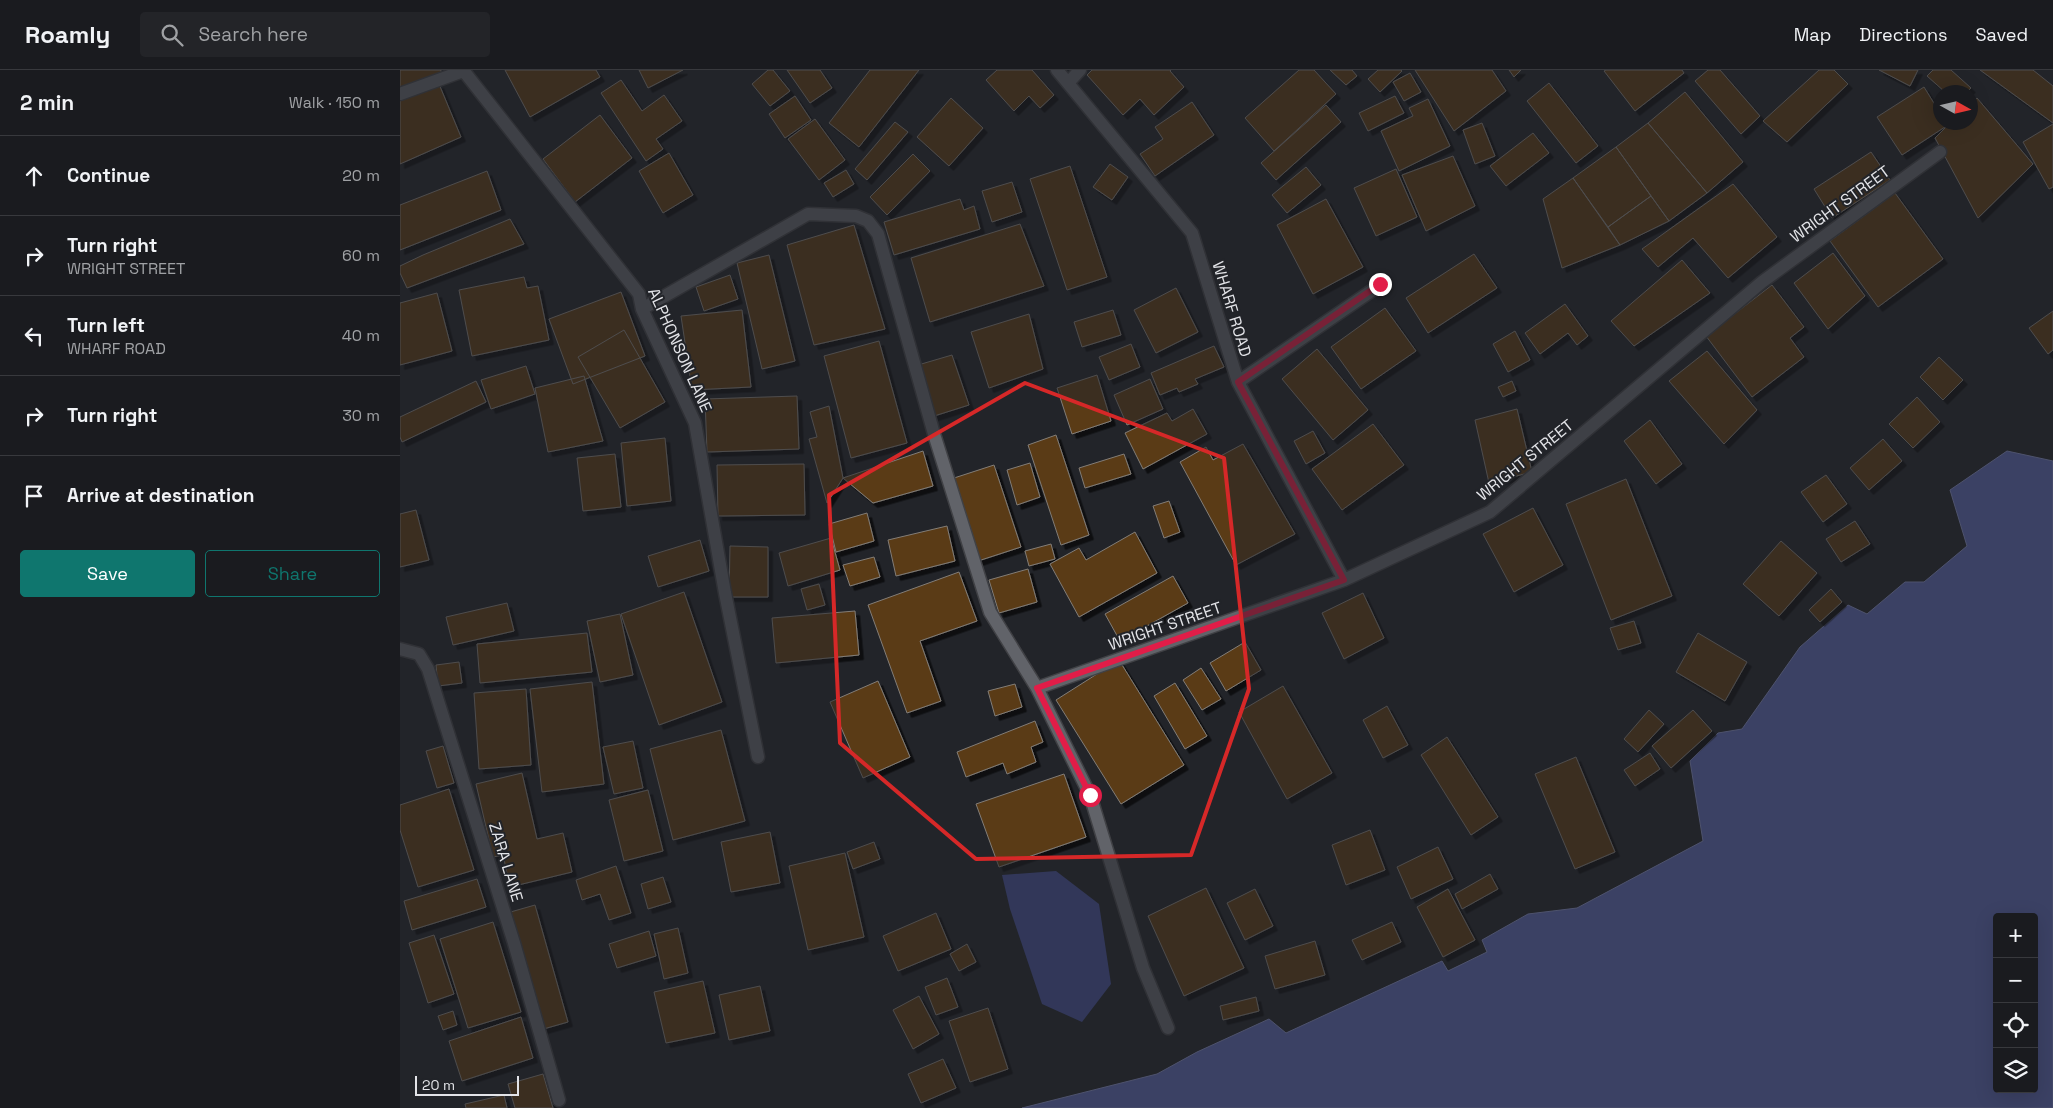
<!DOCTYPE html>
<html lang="en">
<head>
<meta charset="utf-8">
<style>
	:root { --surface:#1a1b1f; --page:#232428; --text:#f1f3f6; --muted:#9fa1a4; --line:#38393d; --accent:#0f766e }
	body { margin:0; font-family:"Space Grotesk",sans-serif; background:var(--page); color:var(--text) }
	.controls { position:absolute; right:15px; bottom:15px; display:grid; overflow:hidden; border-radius:5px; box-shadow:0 5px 20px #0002 }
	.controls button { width:45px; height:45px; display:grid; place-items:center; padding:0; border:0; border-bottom:1px solid var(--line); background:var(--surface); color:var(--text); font:25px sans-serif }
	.compass { position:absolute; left:1533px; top:15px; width:45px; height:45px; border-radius:50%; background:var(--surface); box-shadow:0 5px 20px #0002; rotate:98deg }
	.scale { position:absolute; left:15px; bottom:12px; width:104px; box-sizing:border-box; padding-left:5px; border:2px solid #e3e4e8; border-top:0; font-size:14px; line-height:18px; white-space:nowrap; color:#e3e4e8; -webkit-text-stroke:4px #222429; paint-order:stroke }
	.stop { position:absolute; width:15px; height:15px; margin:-11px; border:4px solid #e11d48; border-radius:50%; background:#fff }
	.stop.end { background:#e11d48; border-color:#fff; box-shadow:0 1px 5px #0008 }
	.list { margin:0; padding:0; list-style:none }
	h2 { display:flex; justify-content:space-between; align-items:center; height:65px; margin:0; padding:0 20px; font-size:21px }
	h2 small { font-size:16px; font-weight:400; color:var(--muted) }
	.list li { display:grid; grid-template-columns:32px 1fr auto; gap:15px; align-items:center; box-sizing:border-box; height:80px; padding:0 20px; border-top:1px solid var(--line) }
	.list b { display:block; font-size:19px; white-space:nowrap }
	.list p { margin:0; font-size:16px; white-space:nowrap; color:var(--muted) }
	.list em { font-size:16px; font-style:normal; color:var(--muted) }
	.actions { display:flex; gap:10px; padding:15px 20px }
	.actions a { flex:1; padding:11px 0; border:1px solid var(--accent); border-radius:5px; text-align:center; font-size:18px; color:var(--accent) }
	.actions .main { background:var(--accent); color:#fff }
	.icon { flex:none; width:28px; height:28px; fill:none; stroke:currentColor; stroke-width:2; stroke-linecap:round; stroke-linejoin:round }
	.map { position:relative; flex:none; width:1653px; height:1038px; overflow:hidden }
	header { display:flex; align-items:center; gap:30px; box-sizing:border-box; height:70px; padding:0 25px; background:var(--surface); border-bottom:1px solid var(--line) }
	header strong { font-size:24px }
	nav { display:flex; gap:28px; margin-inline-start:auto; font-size:18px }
	.search { width:350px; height:45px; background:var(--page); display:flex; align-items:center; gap:12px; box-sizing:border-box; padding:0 18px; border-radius:5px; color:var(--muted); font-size:19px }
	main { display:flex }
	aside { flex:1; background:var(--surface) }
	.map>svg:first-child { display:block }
	.forest { fill:#454f93 }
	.water { fill:#5964aa; stroke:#828abd; fill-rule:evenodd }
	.building { fill:#5a3b17; stroke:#827d77; filter:url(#shadow) }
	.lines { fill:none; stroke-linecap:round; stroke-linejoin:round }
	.minor-casing { stroke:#404145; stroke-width:15 }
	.minor { stroke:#616369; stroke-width:12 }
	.route { stroke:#e11d48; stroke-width:6 }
	.marked { fill:none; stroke:#d62828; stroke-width:4; stroke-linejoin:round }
	.labels { text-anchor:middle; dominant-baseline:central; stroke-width:4; stroke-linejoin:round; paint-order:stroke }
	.street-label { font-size:16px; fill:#e3e4e8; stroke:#222429 }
</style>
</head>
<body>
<header>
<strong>Roamly</strong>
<div class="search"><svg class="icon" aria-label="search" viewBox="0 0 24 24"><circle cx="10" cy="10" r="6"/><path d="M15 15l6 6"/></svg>Search here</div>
<nav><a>Map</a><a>Directions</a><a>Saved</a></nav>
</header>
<main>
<aside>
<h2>2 min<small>Walk · 150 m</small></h2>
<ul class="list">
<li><svg class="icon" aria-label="ahead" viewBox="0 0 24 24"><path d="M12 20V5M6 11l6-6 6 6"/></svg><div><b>Continue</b></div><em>20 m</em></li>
<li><svg class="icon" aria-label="right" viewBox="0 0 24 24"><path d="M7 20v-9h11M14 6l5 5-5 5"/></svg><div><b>Turn right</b><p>WRIGHT STREET</p></div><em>60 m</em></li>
<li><svg class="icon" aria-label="left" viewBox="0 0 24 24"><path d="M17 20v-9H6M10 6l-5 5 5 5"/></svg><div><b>Turn left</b><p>WHARF ROAD</p></div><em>40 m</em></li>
<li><svg class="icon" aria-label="right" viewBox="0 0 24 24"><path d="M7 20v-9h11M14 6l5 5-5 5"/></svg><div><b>Turn right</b></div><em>30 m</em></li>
<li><svg class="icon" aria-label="arrive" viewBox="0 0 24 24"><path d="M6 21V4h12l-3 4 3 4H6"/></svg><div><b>Arrive at destination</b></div></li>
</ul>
<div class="actions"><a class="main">Save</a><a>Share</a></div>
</aside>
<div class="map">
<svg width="1653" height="1038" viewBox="0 0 1653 1038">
	<defs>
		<filter id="shadow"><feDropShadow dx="4.5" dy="4.5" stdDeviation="0" flood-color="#0009"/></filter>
	</defs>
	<rect width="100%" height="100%" fill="#222429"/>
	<path class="forest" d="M 656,801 L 699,834 L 711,914 L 682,952 L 642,934 L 610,839 L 602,805 Z"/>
	<path class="water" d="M 1607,381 L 1653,391 L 1653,1038 L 622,1038 L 757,1004 L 797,982 L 869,949 L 886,963 L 1042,891 L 1048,901 L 1087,882 L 1082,870 L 1128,844 L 1177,838 L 1303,771 L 1290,691 L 1318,663 L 1342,659 L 1400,577 L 1448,535 L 1467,544 L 1505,512 L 1524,512 L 1567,476 L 1550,420 ZM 1597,847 L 1634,847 L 1634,1019 L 1597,1019 Z"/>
	<path class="building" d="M 0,0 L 41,0 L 41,4 L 0,20 Z
		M 105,0 L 196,0 L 200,7 L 130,47 Z
		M 239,0 L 283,0 L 248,18 Z
		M 368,0 L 373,0 L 390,21 L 370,36 L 352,14 Z
		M 387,0 L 420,0 L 432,18 L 410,33 Z
		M 470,0 L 519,0 L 459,77 L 429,53 Z
		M 597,0 L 632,0 L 654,25 L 640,38 L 629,26 L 614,41 L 586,10 Z
		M 692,0 L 771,0 L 770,1 L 784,17 L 754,45 L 740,29 L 723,45 L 687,5 Z
		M 899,0 L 914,0 L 936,24 L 874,81 L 845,48 Z
		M 930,0 L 952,0 L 957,6 L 946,15 Z
		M 978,0 L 1001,0 L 1002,1 L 980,22 L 968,9 Z
		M 1015,0 L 1092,0 L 1106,21 L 1054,61 Z
		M 1109,0 L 1121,0 L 1114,7 Z
		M 1206,0 L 1282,0 L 1284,3 L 1235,41 L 1204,1 Z
		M 1308,0 L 1320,0 L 1360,46 L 1341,64 L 1295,11 Z
		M 1419,0 L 1434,0 L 1448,14 L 1387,72 L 1363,51 Z
		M 1479,0 L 1518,0 L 1510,16 Z
		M 1533,0 L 1551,0 L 1571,18 L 1567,22 L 1545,22 L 1527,6 Z
		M 1580,0 L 1633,0 L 1653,16 L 1653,53 Z
		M 1010,3 L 1021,22 L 1004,31 L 993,12 Z
		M 221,10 L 242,41 L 264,25 L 282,51 L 256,69 L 263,79 L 246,91 L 201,23 Z
		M 1149,13 L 1198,76 L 1176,93 L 1127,31 Z
		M 39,14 L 61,67 L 0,94 L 0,31 Z
		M 1524,17 L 1540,43 L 1540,52 L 1547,52 L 1548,55 L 1502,85 L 1477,47 Z
		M 1285,22 L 1343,92 L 1307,123 L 1248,53 Z
		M 395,26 L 411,50 L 385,68 L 369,44 Z
		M 995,26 L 1004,43 L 968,61 L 959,43 Z
		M 551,28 L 583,58 L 549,96 L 517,67 Z
		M 1577,28 L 1633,94 L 1578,148 L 1535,68 L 1551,52 L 1570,52 L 1570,34 Z
		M 1028,29 L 1050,76 L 999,101 L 981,61 L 1013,46 L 1009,38 Z
		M 792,32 L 814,65 L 755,106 L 740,84 L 763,69 L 755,57 Z
		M 926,35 L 941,52 L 876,110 L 861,93 Z
		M 200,45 L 232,88 L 175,132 L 143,89 Z
		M 415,49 L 445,90 L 419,110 L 388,69 Z
		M 495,52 L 508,62 L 467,110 L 455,99 Z
		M 1082,53 L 1095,86 L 1075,94 L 1063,60 Z
		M 1248,53 L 1307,123 L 1269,151 L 1216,77 Z
		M 1653,54 L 1653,117 L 1649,119 L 1623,72 Z
		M 1133,63 L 1149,83 L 1106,116 L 1090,96 Z
		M 1216,77 L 1251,126 L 1208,157 L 1173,108 Z
		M 1471,82 L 1490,110 L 1432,148 L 1414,119 Z
		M 269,83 L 293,125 L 263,143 L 239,101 Z
		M 513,84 L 530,101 L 487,145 L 470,127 Z
		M 1053,86 L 1075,136 L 1026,161 L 1002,105 Z
		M 710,94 L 728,107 L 712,130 L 693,117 Z
		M 670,96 L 707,207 L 667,220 L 630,109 Z
		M 906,97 L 921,115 L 887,143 L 872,125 Z
		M 996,99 L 1017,147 L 976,166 L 954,118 Z
		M 446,100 L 454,114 L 433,127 L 424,113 Z
		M 87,101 L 101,140 L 0,180 L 0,135 Z
		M 1173,108 L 1220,175 L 1162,198 L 1143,129 Z
		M 612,112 L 622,142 L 592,152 L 582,121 Z
		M 1333,114 L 1377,167 L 1328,208 L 1293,168 L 1258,197 L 1242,179 Z
		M 1495,123 L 1543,189 L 1478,237 L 1430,171 Z
		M 1251,126 L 1269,151 L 1220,175 L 1208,157 Z
		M 560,129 L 564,140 L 574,136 L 580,159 L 494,185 L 484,152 Z
		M 926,129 L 963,197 L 913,224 L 877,155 Z
		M 110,149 L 124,174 L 7,218 L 0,203 L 0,196 L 23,185 Z
		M 620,154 L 644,216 L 530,252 L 511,188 Z
		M 454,155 L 485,259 L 414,275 L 387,175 Z
		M 1433,183 L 1465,226 L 1428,259 L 1394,213 Z
		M 1074,184 L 1097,218 L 1028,263 L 1006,228 Z
		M 369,185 L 395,291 L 362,299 L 337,193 Z
		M 1282,190 L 1310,223 L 1234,276 L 1211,251 Z
		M 330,205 L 338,229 L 304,241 L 296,217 Z
		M 124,207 L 127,218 L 138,216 L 149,270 L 72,286 L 59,220 Z
		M 1372,215 L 1404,257 L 1390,268 L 1404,287 L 1352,327 L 1306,266 Z
		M 776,218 L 798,262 L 756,283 L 734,240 Z
		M 221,222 L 245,286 L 173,314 L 149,249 Z
		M 37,223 L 52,281 L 0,295 L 0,233 Z
		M 1165,234 L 1188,266 L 1177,275 L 1168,263 L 1140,284 L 1125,263 Z
		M 985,238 L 1016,281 L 961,319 L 931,277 Z
		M 342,240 L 351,317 L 292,320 L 281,246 Z
		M 713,240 L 721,265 L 682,277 L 674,252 Z
		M 1653,241 L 1653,280 L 1648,284 L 1629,258 Z
		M 629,244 L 643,299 L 589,318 L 571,262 Z
		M 224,260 L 265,332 L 220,358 L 178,287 Z
		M 1115,261 L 1130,290 L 1108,302 L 1093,274 Z
		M 479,271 L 507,373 L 451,388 L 424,286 Z
		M 731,274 L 740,297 L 709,310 L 699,287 Z
		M 814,276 L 824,297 L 795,309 L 798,314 L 779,322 L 777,318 L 760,325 L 751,303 Z
		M 917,279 L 968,340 L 933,370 L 882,309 Z
		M 1307,281 L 1357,340 L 1324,374 L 1269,311 Z
		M 552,285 L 569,335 L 531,347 L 518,295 Z
		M 1539,287 L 1563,310 L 1543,330 L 1520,307 Z
		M 126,296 L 135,324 L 91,339 L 81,310 Z
		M 697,305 L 711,351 L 672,364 L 657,318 Z
		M 184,306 L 203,371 L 148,382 L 135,318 Z
		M 750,309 L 763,339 L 727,355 L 714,325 Z
		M 76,311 L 86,332 L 2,372 L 0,367 L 0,347 Z
		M 1112,311 L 1116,321 L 1103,327 L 1098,317 Z
		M 397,326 L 399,379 L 307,382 L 305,329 Z
		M 1517,327 L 1540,352 L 1513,378 L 1489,354 Z
		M 429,336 L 443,408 L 427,433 L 409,369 L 417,367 L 410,342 Z
		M 793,339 L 807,364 L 743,399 L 725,363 L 767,343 L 772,351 Z
		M 1117,339 L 1132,402 L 1089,413 L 1075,350 Z
		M 1250,350 L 1282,394 L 1256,414 L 1224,371 Z
		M 973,354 L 1004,395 L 942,440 L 912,399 Z
		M 913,361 L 925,383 L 906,394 L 894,371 Z
		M 656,365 L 689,465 L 661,475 L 628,375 Z
		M 265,368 L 271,431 L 227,436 L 221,373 Z
		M 1483,369 L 1502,391 L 1469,420 L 1450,398 Z
		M 843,374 L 895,464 L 836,495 L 780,392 L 806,377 L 813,390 Z
		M 523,381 L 533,416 L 473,433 L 443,408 Z
		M 215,384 L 221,437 L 183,441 L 177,388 Z
		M 724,384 L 731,404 L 685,418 L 679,398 Z
		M 630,393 L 640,427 L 617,435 L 607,400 Z
		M 404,394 L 405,445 L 318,446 L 317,395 Z
		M 594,395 L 621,477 L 578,491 L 551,409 Z
		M 1426,405 L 1447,434 L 1423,452 L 1401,422 Z
		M 1226,409 L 1272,526 L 1211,550 L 1166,434 Z
		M 769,431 L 780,462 L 764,468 L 753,436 Z
		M 1133,438 L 1163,495 L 1114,522 L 1083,464 Z
		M 16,440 L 29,490 L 0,497 L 0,444 Z
		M 467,443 L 474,471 L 436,482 L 429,454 Z
		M 1455,451 L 1470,474 L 1441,492 L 1426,469 Z
		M 547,456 L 555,491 L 496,506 L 488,470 Z
		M 735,462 L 757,503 L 679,547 L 650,494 L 679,478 L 686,490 Z
		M 431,468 L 440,500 L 388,516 L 379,483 Z
		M 300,470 L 309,501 L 258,517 L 248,486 Z
		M 1381,471 L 1417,503 L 1379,546 L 1343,514 Z
		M 651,474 L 655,489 L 629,496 L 625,481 Z
		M 330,476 L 368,477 L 368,527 L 329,527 Z
		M 474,487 L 480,507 L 450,516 L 443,495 Z
		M 628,499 L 637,532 L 599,543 L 589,510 Z
		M 559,502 L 577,551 L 520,571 L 541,631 L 507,643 L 468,535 Z
		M 773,506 L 788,533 L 720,571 L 705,544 Z
		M 419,514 L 425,535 L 407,540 L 401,519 Z
		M 1431,519 L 1442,532 L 1420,552 L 1409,540 Z
		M 284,522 L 322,632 L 259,655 L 221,544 Z
		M 963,523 L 984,568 L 944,589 L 922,543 Z
		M 107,533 L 114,561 L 53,575 L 46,547 Z
		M 455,541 L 459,585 L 376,593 L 372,548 Z
		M 220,544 L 233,605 L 200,612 L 187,551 Z
		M 1234,551 L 1241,573 L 1218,580 L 1210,558 Z
		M 187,563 L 192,602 L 80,613 L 77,574 Z
		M 1298,563 L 1347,592 L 1325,631 L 1276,602 Z
		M 845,572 L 861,600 L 826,621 L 810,593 Z
		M 719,590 L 784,695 L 721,734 L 656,630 Z
		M 59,592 L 62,613 L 38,616 L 36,595 Z
		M 801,598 L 821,629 L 802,640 L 783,610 Z
		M 478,611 L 510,687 L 463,708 L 430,632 Z
		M 192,612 L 204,714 L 142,722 L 130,619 Z
		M 775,613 L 807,666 L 785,679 L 754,626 Z
		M 615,614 L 622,637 L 595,646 L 588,621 Z
		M 883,616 L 932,703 L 887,729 L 839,642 Z
		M 126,619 L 131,695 L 79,699 L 74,623 Z
		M 987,636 L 1008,675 L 983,688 L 963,650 Z
		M 1249,640 L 1264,654 L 1238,682 L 1224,669 Z
		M 1293,640 L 1312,661 L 1271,698 L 1252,676 Z
		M 635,651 L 643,672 L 631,677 L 636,692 L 607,704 L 603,693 L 566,707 L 557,682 Z
		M 321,660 L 345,751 L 273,770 L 250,679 Z
		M 1047,667 L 1098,747 L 1071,765 L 1021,685 Z
		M 233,671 L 243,718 L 214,724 L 203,677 Z
		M 43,676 L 54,713 L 37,718 L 26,681 Z
		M 1250,683 L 1260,699 L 1235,716 L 1224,700 Z
		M 1176,687 L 1215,782 L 1175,799 L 1135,704 Z
		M 122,703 L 137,769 L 163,763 L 172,802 L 110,817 L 103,785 L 93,787 L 76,714 Z
		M 664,704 L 686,767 L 599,797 L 576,734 Z
		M 49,719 L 74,800 L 18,817 L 0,760 L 0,735 Z
		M 248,720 L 263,781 L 224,791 L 209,730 Z
		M 970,760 L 985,800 L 946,815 L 932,775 Z
		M 370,762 L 380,813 L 331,822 L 321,772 Z
		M 474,772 L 480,789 L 453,799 L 447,782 Z
		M 1038,777 L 1053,809 L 1011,829 L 997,797 Z
		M 445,783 L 464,867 L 408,880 L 389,796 Z
		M 216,796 L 231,843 L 209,850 L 200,824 L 182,830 L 176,810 Z
		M 1090,804 L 1098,819 L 1062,839 L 1055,824 Z
		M 263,807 L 271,832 L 248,839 L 241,814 Z
		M 77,809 L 86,837 L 12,860 L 4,831 Z
		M 806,818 L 844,898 L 784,926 L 748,846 Z
		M 855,819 L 873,856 L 845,870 L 827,833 Z
		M 1048,819 L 1075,870 L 1043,887 L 1017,837 Z
		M 135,835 L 168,952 L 140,960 L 107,843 Z
		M 536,843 L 551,879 L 498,901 L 483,866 Z
		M 93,852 L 121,942 L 68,958 L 40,869 Z
		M 992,852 L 1001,872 L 962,890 L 952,870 Z
		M 278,858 L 288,903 L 264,909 L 254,864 Z
		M 249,861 L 256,886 L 217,898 L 209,874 Z
		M 34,865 L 54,924 L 28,933 L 9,873 Z
		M 915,871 L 925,905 L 875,919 L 865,886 Z
		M 567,874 L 576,892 L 559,901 L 550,884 Z
		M 547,908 L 558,937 L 536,945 L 525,917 Z
		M 303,911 L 315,963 L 266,973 L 254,922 Z
		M 360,916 L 370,961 L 329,970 L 319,925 Z
		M 519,926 L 539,964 L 513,979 L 493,940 Z
		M 856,927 L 859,941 L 823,950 L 820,936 Z
		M 588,938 L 608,999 L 570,1012 L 549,951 Z
		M 53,941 L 57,955 L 43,960 L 38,946 Z
		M 121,947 L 133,988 L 62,1011 L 49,971 Z
		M 543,989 L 556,1018 L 521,1033 L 508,1004 Z
		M 143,1004 L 153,1038 L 115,1038 L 108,1014 Z
		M 104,1025 L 107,1038 L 66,1038 L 65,1034 Z"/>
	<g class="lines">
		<g class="minor-casing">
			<path id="minor" d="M 63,0 L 239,224 L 242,239 L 295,353 L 325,523 L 358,687
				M 657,0 L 792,163 L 838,312 L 944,510
				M 669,12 L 680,0
				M 0,24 L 63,1
				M 242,239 L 408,144 L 456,146 L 468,151 L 478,164 L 534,364 L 590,542 L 637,618 L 690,725 L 743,898 L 768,958
				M 838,312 L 980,215
				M 0,579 L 19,584 L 28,599 L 114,873 L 159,1030
				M 637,618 L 944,510 L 1090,442 L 1362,212 L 1540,82"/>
		</g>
		<use href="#minor" class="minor"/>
	</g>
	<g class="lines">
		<path class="route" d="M 690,725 L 637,618 L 944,510 L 838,312 L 980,214"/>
	</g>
	<path d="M0 0H1653V1038H0ZM 625,313 L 824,388 L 849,619 L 791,785 L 576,789 L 440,673 L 429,425 Z" fill="#222429" fill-opacity=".55" fill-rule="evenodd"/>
	<path class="marked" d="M 625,313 L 824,388 L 849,619 L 791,785 L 576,789 L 440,673 L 429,425 Z"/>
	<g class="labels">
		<g class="street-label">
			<text transform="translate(1440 134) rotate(-36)">WRIGHT STREET</text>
			<text transform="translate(832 239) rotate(73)">WHARF ROAD</text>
			<text transform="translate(280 280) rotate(66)">ALPHONSON LANE</text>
			<text transform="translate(1125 390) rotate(-39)">WRIGHT STREET</text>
			<text transform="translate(765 556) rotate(-19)">WRIGHT STREET</text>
			<text transform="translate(106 792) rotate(73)">ZARA LANE</text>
		</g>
	</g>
</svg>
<div class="controls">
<button>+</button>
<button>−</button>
<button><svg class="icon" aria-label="locate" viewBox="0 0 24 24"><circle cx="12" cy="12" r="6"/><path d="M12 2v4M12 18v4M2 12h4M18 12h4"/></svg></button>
<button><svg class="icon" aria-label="layers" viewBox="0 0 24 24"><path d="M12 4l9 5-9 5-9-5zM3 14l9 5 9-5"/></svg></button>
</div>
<svg class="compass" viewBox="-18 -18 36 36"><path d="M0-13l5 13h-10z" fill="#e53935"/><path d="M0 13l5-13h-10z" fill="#9fa1a4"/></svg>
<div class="scale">20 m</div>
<div class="stop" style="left:690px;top:725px"></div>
<div class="stop end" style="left:980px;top:214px"></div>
</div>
</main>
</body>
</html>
